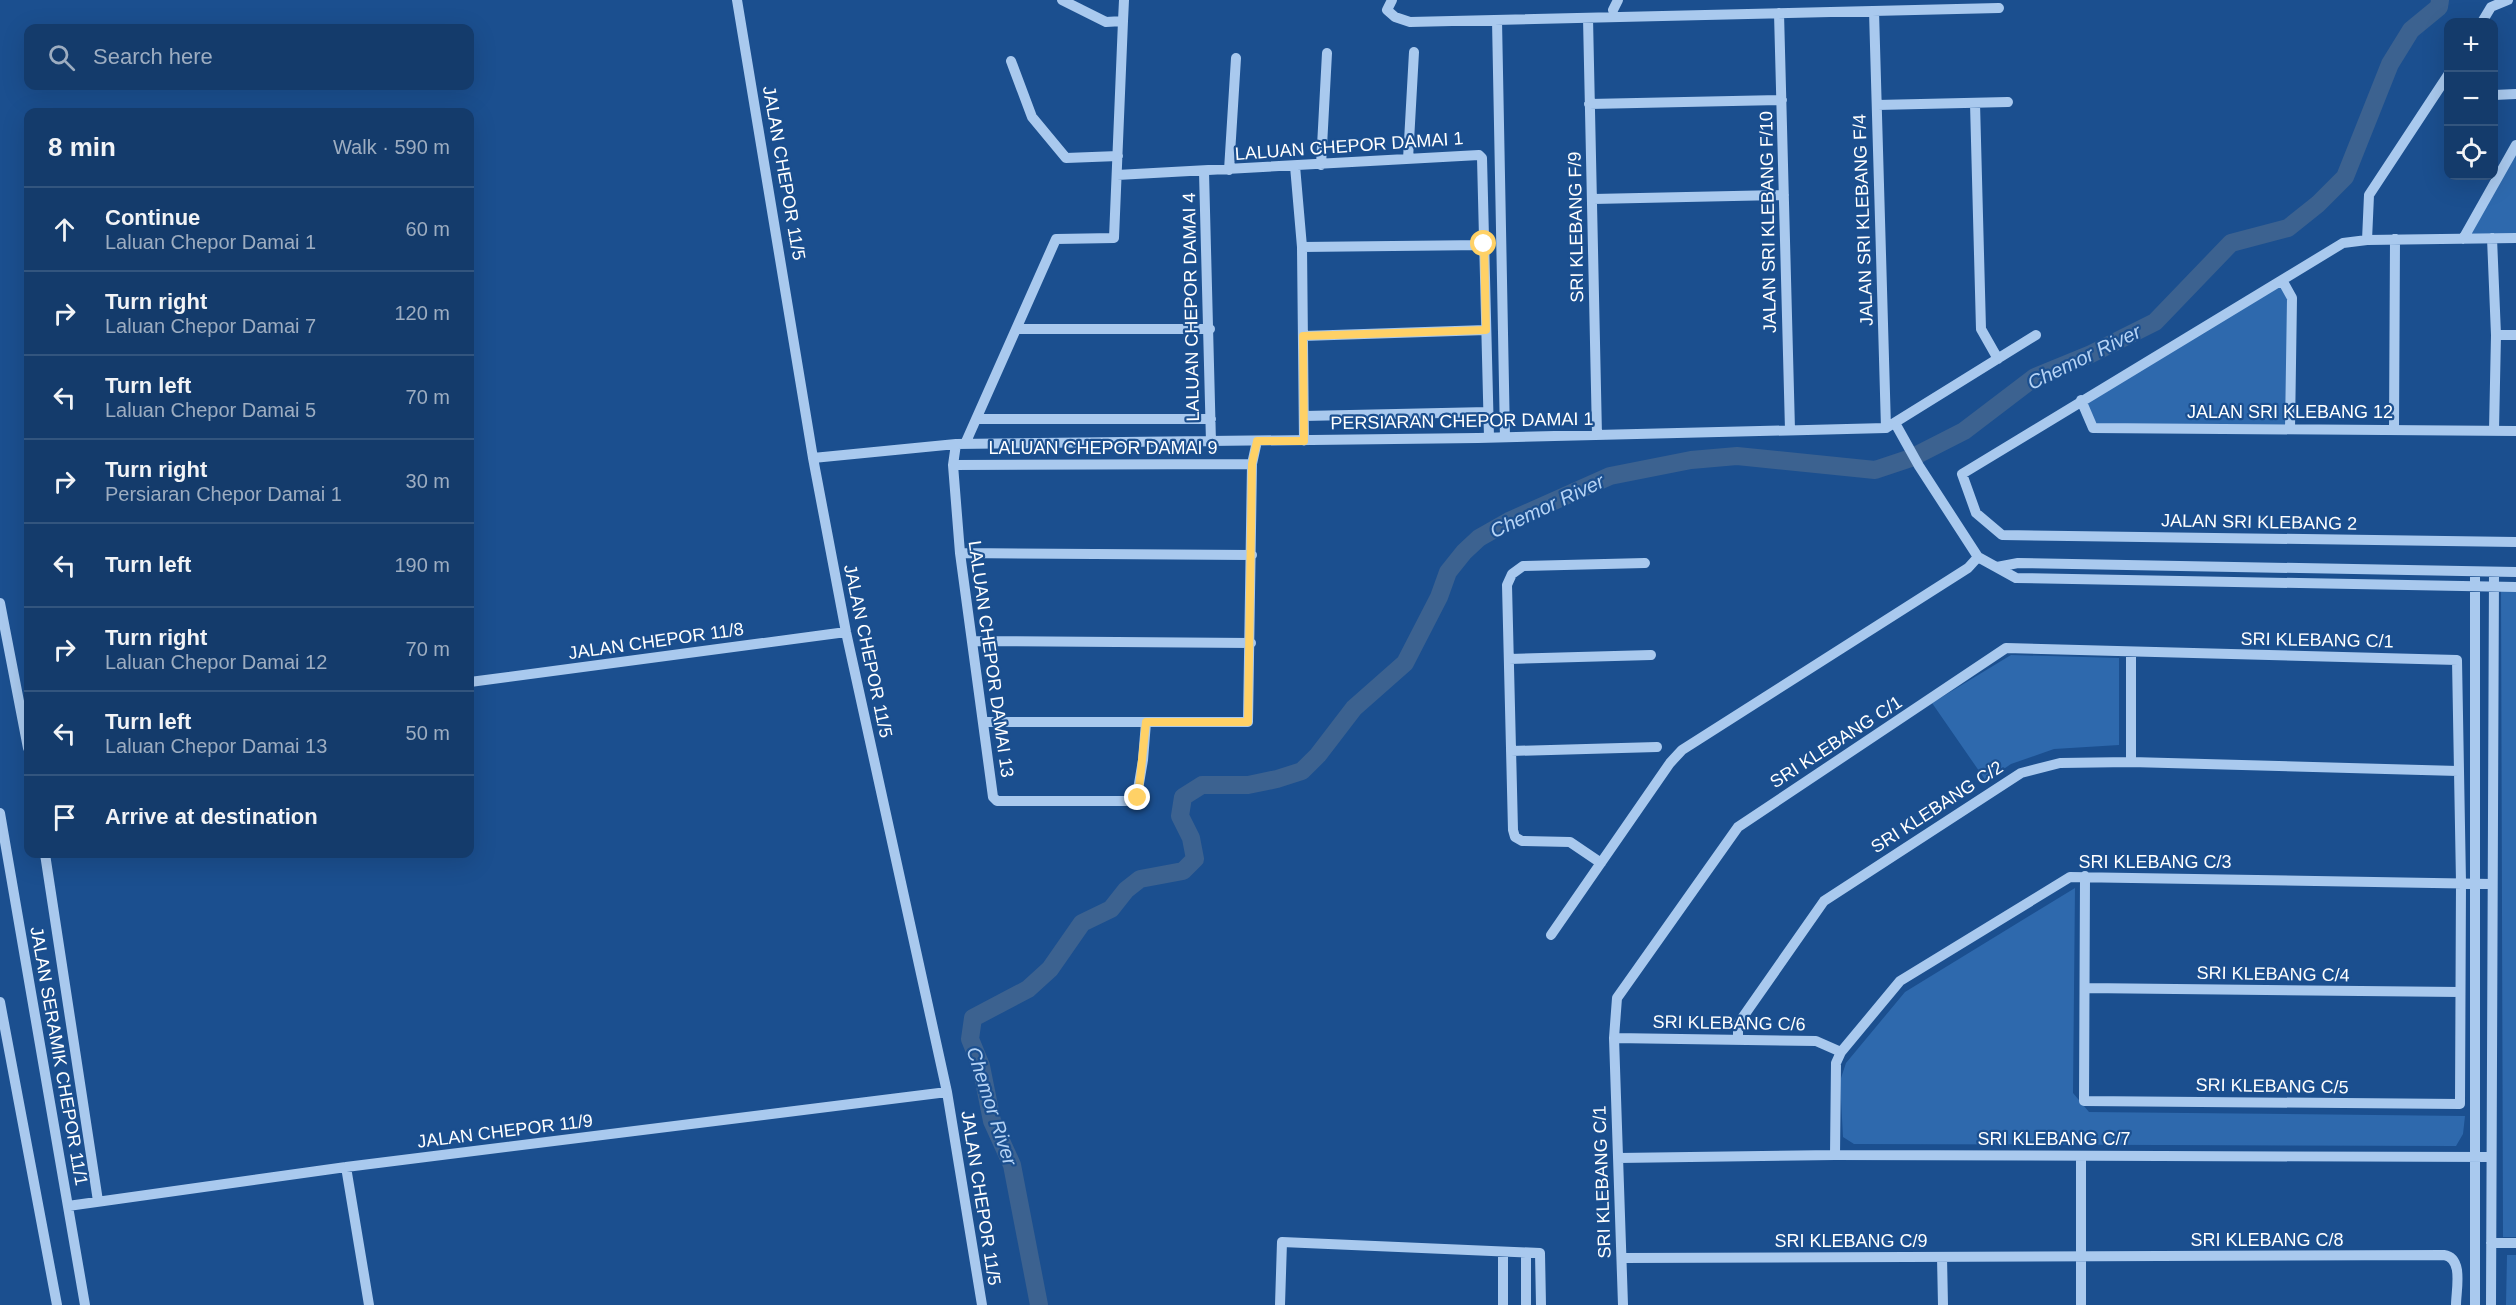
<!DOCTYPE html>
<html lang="en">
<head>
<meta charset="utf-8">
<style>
	:root { --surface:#143b6b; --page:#1d4271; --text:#f1f3f6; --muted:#9dadc1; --line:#33557e }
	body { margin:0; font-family:Arial,sans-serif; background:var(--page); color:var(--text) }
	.controls { position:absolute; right:18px; top:18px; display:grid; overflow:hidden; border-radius:12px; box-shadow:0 6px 24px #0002 }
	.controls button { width:54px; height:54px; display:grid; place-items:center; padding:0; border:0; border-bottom:2px solid var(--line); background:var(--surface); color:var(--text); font:30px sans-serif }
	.stop { position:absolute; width:18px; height:18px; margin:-14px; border:4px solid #ffd166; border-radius:50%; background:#fff }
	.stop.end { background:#ffd166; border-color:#fff; box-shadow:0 2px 6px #0008 }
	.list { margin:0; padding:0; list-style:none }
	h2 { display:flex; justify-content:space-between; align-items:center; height:78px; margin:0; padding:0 24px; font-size:26px }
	h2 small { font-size:20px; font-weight:400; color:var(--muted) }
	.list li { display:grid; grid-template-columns:39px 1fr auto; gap:18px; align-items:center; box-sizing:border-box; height:84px; padding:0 24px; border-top:2px solid var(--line) }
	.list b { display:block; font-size:22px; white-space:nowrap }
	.list p { margin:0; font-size:20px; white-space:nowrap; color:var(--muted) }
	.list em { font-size:20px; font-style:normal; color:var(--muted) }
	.icon { flex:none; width:33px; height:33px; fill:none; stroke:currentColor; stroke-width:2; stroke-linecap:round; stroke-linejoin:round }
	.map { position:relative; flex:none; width:2516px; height:1305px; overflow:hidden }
	.search { position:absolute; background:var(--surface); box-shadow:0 6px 24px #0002; left:24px; top:24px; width:450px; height:66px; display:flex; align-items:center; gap:15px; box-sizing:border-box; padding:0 21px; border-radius:12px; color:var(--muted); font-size:22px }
	.panel { position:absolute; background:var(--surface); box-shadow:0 6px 24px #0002; left:24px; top:108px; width:450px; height:750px; border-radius:12px }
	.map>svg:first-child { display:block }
	.green { fill:#2e69ad }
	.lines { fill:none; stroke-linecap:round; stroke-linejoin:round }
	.river { stroke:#3c6290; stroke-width:18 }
	.minor { stroke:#a9c9ee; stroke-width:10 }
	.route { stroke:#ffd166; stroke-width:8 }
	.labels { text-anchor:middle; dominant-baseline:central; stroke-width:4.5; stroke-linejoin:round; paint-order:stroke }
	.street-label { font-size:18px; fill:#fff; stroke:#1b4f8f }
	.water-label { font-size:20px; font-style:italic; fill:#b5d3f5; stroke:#1b4f8f }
</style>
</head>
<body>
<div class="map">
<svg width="2516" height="1305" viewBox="0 0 2516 1305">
	<rect width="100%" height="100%" fill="#1b4f8f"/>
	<path class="green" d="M 2516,149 L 2516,238 L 2463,239 Z
		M 2282,280 L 2292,298 L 2290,429 L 2093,428 L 2081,400 Z
		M 2501,587 L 2516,587 L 2516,1237 L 2503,1237 Z
		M 2011,655 L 2119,658 L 2119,745 L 2054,749 L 2011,764 L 1986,781 L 1932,703 Z
		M 2075,888 L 2073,1093 L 2089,1112 L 2465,1116 L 2463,1134 L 2456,1146 L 1854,1144 L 1843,1137 L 1840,1081 L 1846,1063 L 1905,992 Z
		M 2507,1255 L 2516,1255 L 2516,1305 L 2506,1305 Z"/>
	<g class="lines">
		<path class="river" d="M 1039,1305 L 1012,1165 L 992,1121 L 981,1066 L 970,1039 L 973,1018 L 1028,989 L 1050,969 L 1082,923 L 1111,909 L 1126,890 L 1140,879 L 1183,871 L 1195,859 L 1191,838 L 1180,816 L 1183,797 L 1202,785 L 1248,785 L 1277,779 L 1302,771 L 1318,755 L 1354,708 L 1405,663 L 1439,597 L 1448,572 L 1464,552 L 1479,538 L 1509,521 L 1610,476 L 1691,460 L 1737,456 L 1875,470 L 1911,458 L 1964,431 L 2035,377 L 2091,354 L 2155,322 L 2231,243 L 2288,228 L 2318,204 L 2345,177 L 2390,64 L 2411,30 L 2439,7 L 2440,0"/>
		<path class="minor" d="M 737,0 L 813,458 L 846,632 L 947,1092 L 982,1305
			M 1062,0 L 1106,22 L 1123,21 L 1124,0
			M 1392,0 L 1387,10 L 1395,17 L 1410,22 L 1999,8
			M 1613,10 L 1618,0
			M 1874,11 L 1886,428
			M 1779,13 L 1790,430
			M 1588,18 L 1597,435
			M 1497,20 L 1505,437
			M 2482,22 L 2491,7 L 2508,0
			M 1011,61 L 1032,117 L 1066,158 L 1118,156
			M 2494,95 L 2516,94
			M 1975,103 L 1981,329 L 1998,359
			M 1589,104 L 1782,100
			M 1877,105 L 2008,102
			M 1408,159 L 1414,52
			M 1321,165 L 1327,53
			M 1295,166 L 1302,247 L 1304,441
			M 1229,170 L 1236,58
			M 1204,172 L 1211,442
			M 1117,175 L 1479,155 L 1482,158 L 1489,437
			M 1593,199 L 1784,195
			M 2492,238 L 2496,335 L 2494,430
			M 2516,238 L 2367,240 L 2343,243 L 1962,474 L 1976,513 L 2002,535 L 2516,542
			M 2463,239 L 2516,145
			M 2367,240 L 2369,195 L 2448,75
			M 1302,247 L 1484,245
			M 2282,280 L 2292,298 L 2290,429
			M 1017,329 L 1210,329
			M 2496,335 L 2516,335
			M 1303,336 L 1486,330
			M 2081,400 L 2093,428 L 2516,431
			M 1304,416 L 1488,412
			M 978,419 L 1211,419
			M 1895,423 L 1919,466 L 1978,557 L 2016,578 L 2516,587
			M 2394,430 L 2395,239
			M 956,444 L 953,465 L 960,553 L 993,797 L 997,801 L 1136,801 L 1143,760 L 1146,722
			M 965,444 L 1056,239 L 1114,238 L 1123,21
			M 813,458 L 956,444 L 1478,438 L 1886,428 L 2036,335
			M 953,465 L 1252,464
			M 960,553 L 1252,555
			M 1997,567 L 2018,563 L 2516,572
			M 0,603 L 28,748
			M 972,641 L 1251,643
			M 2131,652 L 2131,762
			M 1509,659 L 1651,655
			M 470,682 L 846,632
			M 983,722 L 1248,722 L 1252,464 L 1257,441
			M 1511,751 L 1657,747
			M 0,813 L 85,1305
			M 45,854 L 98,1201
			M 1601,863 L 1570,842 L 1522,841 L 1515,837 L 1513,830 L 1507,585 L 1512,574 L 1523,566 L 1645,563
			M 1551,935 L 1670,763 L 1682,750 L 1968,568 L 1978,557
			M 2085,988 L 2460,992
			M 0,1002 L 57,1305
			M 1614,1038 L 1816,1041 L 1841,1052
			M 1738,1040 L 1738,1024 L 1824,901 L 2021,773 L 2060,763 L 2131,762 L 2458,771
			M 1835,1155 L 1836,1063 L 1841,1052 L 1900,981 L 2070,877 L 2492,884
			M 2081,1156 L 2081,1305
			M 1618,1158 L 1835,1155 L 2491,1157
			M 346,1167 L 369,1305
			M 68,1206 L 346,1167 L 947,1092
			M 2491,1243 L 2516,1243
			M 1503,1252 L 1503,1305
			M 1526,1253 L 1526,1305
			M 1942,1257 L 1943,1305
			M 1622,1258 L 2444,1255 C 2464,1258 2456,1290 2456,1305
			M 1280,1305 L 1282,1242 L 1540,1253 L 1541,1305
			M 1623,1305 L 1614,1038 L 1617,998 L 1738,827 L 2006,648 L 2457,660 L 2461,882 L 2460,1104 L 2084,1101 L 2085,876
			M 2475,1305 L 2475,572
			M 2491,1305 L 2494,572"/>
	</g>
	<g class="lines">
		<path class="route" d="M 1138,798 L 1146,722 L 1248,722 L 1252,464 L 1257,441 L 1304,441 L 1303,336 L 1486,330 L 1484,244"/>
	</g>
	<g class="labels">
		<g class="street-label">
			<text transform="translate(1349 146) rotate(-4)">LALUAN CHEPOR DAMAI 1</text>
			<text transform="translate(784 173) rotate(80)">JALAN CHEPOR 11/5</text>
			<text transform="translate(1863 220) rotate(-92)">JALAN SRI KLEBANG F/4</text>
			<text transform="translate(1768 222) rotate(-91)">JALAN SRI KLEBANG F/10</text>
			<text transform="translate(1576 227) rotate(-91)">SRI KLEBANG F/9</text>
			<text transform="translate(1191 307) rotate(-91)">LALUAN CHEPOR DAMAI 4</text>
			<text x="2290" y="412">JALAN SRI KLEBANG 12</text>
			<text transform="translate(1462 421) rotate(-1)">PERSIARAN CHEPOR DAMAI 1</text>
			<text x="1103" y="448">LALUAN CHEPOR DAMAI 9</text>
			<text transform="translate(2259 522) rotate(1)">JALAN SRI KLEBANG 2</text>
			<text transform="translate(2317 640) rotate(1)">SRI KLEBANG C/1</text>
			<text transform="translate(656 641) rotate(-8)">JALAN CHEPOR 11/8</text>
			<text transform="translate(868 651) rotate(78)">JALAN CHEPOR 11/5</text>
			<text transform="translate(991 659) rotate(82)">LALUAN CHEPOR DAMAI 13</text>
			<text transform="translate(1836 742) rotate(-33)">SRI KLEBANG C/1</text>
			<text transform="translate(1937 807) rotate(-33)">SRI KLEBANG C/2</text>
			<text x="2155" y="862">SRI KLEBANG C/3</text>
			<text transform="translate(2273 974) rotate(1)">SRI KLEBANG C/4</text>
			<text transform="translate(1729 1023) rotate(1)">SRI KLEBANG C/6</text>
			<text transform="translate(59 1056) rotate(80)">JALAN SERAMIK CHEPOR 11/1</text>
			<text transform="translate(2272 1086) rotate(1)">SRI KLEBANG C/5</text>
			<text transform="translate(505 1131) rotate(-7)">JALAN CHEPOR 11/9</text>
			<text x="2054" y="1139">SRI KLEBANG C/7</text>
			<text transform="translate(1602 1182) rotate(-92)">SRI KLEBANG C/1</text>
			<text transform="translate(981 1198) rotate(81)">JALAN CHEPOR 11/5</text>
			<text x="2267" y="1240">SRI KLEBANG C/8</text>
			<text x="1851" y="1241">SRI KLEBANG C/9</text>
		</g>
		<g class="water-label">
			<text transform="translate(2084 357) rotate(-26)">Chemor River</text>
			<text transform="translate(1547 506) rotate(-25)">Chemor River</text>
			<text transform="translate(992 1106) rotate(72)">Chemor River</text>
		</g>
	</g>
</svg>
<div class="controls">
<button>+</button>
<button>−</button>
<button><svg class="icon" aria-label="locate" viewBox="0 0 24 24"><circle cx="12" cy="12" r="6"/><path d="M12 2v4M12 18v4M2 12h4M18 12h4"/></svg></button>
</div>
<div class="stop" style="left:1484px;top:244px"></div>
<div class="stop end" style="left:1138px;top:798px"></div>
<div class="search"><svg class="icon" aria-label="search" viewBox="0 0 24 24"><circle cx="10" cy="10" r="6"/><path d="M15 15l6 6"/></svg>Search here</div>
<section class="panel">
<h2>8 min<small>Walk · 590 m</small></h2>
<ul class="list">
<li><svg class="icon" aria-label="ahead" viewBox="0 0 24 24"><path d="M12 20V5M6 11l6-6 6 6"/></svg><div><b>Continue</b><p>Laluan Chepor Damai 1</p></div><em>60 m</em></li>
<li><svg class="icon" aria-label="right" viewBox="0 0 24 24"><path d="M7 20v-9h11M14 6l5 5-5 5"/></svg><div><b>Turn right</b><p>Laluan Chepor Damai 7</p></div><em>120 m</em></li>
<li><svg class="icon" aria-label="left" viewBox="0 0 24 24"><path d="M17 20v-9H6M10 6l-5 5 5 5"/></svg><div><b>Turn left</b><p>Laluan Chepor Damai 5</p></div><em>70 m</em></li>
<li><svg class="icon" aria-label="right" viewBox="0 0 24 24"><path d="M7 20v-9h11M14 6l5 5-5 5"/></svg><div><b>Turn right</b><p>Persiaran Chepor Damai 1</p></div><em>30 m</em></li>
<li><svg class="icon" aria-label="left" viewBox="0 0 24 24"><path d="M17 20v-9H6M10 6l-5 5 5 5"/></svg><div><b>Turn left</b></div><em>190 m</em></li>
<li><svg class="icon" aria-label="right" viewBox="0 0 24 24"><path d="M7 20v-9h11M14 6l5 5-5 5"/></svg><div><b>Turn right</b><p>Laluan Chepor Damai 12</p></div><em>70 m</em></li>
<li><svg class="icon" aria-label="left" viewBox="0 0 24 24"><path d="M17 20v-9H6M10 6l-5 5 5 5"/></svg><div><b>Turn left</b><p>Laluan Chepor Damai 13</p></div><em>50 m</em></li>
<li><svg class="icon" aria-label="arrive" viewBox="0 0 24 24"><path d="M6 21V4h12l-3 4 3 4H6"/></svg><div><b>Arrive at destination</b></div></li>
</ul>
</section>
</div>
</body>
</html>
